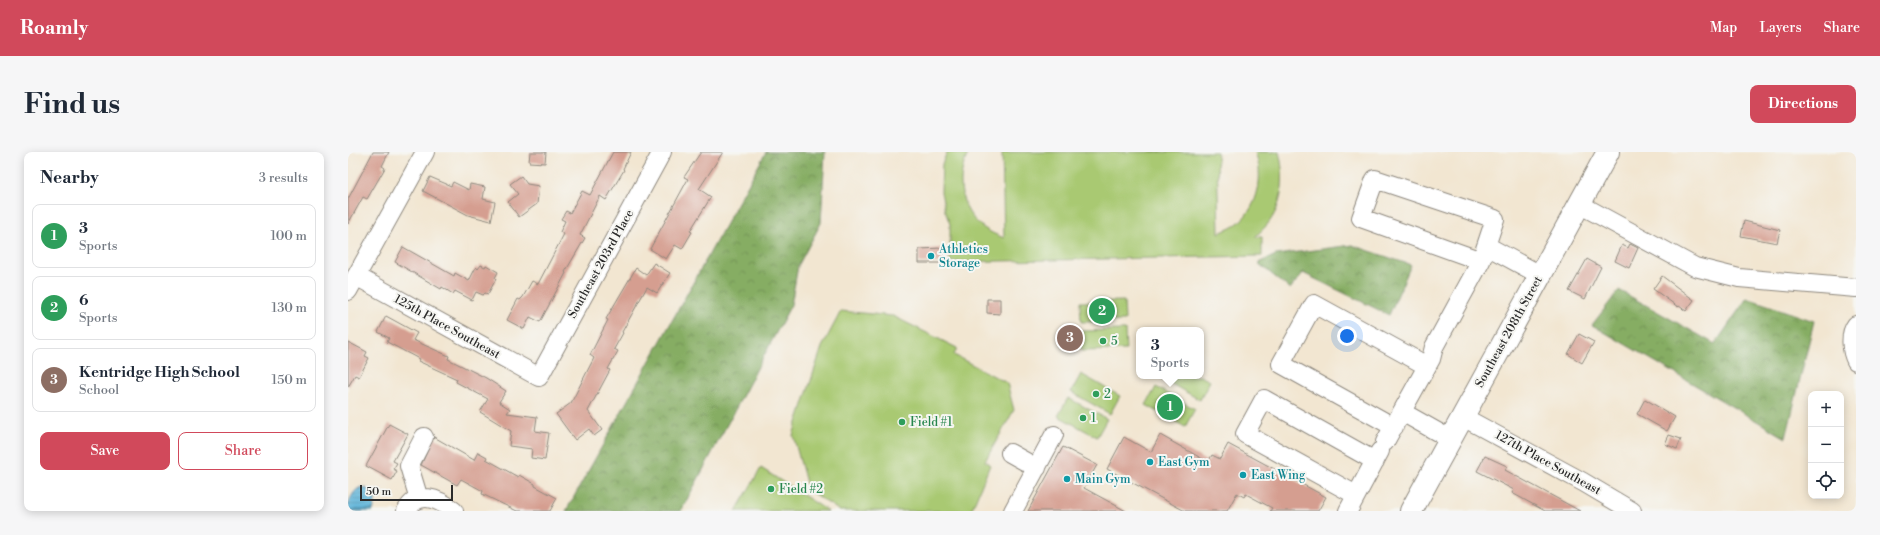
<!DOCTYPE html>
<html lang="en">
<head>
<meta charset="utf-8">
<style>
	:root { --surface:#fff; --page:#f6f6f7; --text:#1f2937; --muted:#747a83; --line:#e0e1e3; --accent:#d1495b }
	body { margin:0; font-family:"Libre Bodoni",serif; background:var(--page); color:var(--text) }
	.controls { position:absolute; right:12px; bottom:12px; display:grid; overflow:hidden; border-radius:8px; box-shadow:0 2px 10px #0003 }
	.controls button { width:36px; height:36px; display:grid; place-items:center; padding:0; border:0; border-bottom:1px solid var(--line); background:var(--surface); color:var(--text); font:20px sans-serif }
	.scale { position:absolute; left:12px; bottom:10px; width:93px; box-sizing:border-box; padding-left:4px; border:2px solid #2b2b2b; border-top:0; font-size:11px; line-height:14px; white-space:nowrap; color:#2b2b2b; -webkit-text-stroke:3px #f6f6f2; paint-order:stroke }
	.you { position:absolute; left:999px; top:184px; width:14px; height:14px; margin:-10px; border:3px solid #fff; border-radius:50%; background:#1a73e8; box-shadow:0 0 0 6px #1a73e833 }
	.badge { display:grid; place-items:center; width:26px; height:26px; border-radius:50%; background:var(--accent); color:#fff; font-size:13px; font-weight:700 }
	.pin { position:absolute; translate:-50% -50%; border:2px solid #fff; box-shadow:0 1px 4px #0006 }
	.popup { position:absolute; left:788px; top:175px; width:68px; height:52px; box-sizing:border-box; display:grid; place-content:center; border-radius:8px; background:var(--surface); filter:drop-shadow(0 1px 3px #0005); font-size:13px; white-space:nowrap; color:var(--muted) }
	.popup b { font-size:15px; color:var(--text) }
	.popup::after { content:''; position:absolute; left:50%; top:100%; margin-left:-8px; border:8px solid transparent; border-top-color:var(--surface) }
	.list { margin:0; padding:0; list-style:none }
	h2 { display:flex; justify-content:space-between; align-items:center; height:52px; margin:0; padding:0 16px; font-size:17px }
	h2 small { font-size:13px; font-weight:400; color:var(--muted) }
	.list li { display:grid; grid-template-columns:26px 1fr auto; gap:12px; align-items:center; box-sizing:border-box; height:64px; margin:0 8px 8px; padding:0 8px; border:1px solid var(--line); border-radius:8px }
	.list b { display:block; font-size:15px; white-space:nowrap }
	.list p { margin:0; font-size:13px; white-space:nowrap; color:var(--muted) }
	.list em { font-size:13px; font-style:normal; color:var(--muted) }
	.actions { display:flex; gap:8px; padding:12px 16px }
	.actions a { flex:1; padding:9px 0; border:1px solid var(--accent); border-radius:8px; text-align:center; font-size:14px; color:var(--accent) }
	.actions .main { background:var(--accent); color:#fff }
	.icon { flex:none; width:22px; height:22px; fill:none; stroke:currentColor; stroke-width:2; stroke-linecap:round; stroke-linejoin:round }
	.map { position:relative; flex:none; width:1508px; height:359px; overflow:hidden; border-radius:8px }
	header { display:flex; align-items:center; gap:24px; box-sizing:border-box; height:56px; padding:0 20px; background:var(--accent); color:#fff }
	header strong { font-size:19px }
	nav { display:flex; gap:22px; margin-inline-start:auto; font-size:14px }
	.intro { display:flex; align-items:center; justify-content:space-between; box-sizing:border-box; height:96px; padding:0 24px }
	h1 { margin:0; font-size:28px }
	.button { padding:10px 18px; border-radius:8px; background:var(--accent); color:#fff; font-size:14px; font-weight:700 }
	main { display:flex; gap:24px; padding:0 24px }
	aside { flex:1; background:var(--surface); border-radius:8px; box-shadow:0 2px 10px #0003 }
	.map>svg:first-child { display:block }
	.grass { fill:#a9c972; stroke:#6a7a4e }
	.forest { fill:url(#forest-crowns); stroke:#586c48 }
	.water { fill:url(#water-rules); stroke:#446f82 }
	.building { fill:#d59e90 }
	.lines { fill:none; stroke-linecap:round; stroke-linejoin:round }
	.minor-casing { stroke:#8e887e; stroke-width:20 }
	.major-casing { stroke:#8e887e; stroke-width:24 }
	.minor { stroke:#fff; stroke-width:18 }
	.major { stroke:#fff; stroke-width:22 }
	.culture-dot { fill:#0f9aa8; stroke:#f6f6f2; stroke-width:1.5 }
	.leisure-dot { fill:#2e9e5b; stroke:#f6f6f2; stroke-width:1.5 }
	.labels { text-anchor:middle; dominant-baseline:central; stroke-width:4; stroke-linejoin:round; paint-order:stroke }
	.culture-label { font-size:12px; fill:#0d838f; stroke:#f6f6f2; text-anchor:start }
	.street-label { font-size:12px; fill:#2b2b2b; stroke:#f6f6f2 }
	.leisure-label { font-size:12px; fill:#27864d; stroke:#f6f6f2; text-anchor:start }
</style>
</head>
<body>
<header>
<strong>Roamly</strong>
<nav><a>Map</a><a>Layers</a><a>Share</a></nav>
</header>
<div class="intro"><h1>Find us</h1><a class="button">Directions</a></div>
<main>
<aside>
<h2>Nearby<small>3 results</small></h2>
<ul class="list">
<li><span class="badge" style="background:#2e9e5b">1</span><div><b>3</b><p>Sports</p></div><em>100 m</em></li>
<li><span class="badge" style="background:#2e9e5b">2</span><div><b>6</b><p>Sports</p></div><em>130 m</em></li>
<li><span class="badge" style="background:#8d6e63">3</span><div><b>Kentridge High School</b><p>School</p></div><em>150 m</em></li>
</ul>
<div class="actions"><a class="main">Save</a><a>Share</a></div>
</aside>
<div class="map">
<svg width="1508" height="359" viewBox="0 0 1508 359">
	<defs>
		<pattern id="forest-crowns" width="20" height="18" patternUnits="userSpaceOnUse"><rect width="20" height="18" fill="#86ad64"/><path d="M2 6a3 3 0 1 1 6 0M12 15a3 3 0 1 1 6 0" fill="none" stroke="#6e8d53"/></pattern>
		<pattern id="water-rules" width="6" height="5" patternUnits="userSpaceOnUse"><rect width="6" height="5" fill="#5cb3d9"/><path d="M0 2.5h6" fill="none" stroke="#4c92b0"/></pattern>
	</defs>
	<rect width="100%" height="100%" fill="#f6f6f2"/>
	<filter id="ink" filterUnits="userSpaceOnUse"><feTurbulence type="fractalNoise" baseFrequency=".025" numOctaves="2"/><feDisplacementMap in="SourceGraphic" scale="8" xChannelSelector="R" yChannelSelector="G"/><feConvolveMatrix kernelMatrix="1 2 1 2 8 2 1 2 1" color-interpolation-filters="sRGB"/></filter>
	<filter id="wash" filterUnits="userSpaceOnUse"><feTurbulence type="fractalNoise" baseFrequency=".012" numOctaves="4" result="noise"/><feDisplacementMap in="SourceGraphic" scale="16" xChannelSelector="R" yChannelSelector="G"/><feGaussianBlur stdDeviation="0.9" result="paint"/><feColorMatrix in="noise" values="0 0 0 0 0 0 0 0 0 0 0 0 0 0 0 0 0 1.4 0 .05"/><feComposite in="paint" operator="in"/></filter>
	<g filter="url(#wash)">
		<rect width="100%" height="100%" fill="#f2e6d1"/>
		<path class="grass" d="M 599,0 L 621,0 C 607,25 611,59 636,76 C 641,80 649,83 656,86 L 654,0 L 869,0 L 871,81 C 877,78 885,76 890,71 C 911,54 916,24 907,0 L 931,0 C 937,23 936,49 922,69 C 918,75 912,80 907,85 L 914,85 L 914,104 L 602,110 L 602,72 L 597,59 L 593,40 L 594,12 Z
			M 776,149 L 777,169 L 733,170 L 732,150 Z
			M 493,159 L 545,164 L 609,196 L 606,203 L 659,231 L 666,258 L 637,309 L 642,313 L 623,359 L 492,359 L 460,338 L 445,283 L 474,195 Z
			M 777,178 L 778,198 L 733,199 L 733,179 Z
			M 733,222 L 772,244 L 762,262 L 723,240 Z
			M 814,224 L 852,224 L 862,229 L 852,248 L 813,226 Z
			M 808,235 L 847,257 L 837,275 L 798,253 Z
			M 720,246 L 759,267 L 749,285 L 710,264 Z
			M 413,316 L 480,359 L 388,359 Z"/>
		<path class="forest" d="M 418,0 L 477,0 L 473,71 L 450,114 L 443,153 L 333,359 L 218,359 Z
			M 1004,93 L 1063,113 L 1041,163 L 955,121 L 942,137 L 910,111 L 928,103 Z
			M 1271,138 L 1367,192 L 1399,146 L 1466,169 L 1438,286 L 1244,173 Z"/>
		<path class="water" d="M 13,335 C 29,338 29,346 25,359 L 0,359 C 0,350 4,339 13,335 Z"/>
		<g id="blocks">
			<path class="building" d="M 25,0 L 41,0 L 34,14 L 37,16 L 19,47 L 15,45 L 0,72 L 0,47 Z
				M 182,0 L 198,0 L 197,11 L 181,10 Z
				M 265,0 L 283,0 L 275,17 L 276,18 L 258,48 L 252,44 L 232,83 L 237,86 L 217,120 L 218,121 L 192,170 L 182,165 L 176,177 L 159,168 L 170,147 L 172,148 L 175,145 L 184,129 L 190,132 L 216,82 L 212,80 L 217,69 L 213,67 L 218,59 L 222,61 L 234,39 L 242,43 Z
				M 353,0 L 375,0 L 351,37 L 363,45 L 342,79 L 344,80 L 334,97 L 327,93 L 318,107 L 302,97 L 340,27 L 336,25 Z
				M 173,24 L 179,32 L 191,34 L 189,52 L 171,65 L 160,50 L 170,42 L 162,32 Z
				M 82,25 L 103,34 L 105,30 L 121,38 L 122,32 L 137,35 L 135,47 L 147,50 L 143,69 L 120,63 L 75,39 Z
				M 1396,69 L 1432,78 L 1429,91 L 1393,84 Z
				M 1282,92 L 1290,96 L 1281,116 L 1267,109 L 1274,93 L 1280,96 Z
				M 55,95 L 106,124 L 107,121 L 121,129 L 128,115 L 130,117 L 133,113 L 137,115 L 138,113 L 150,120 L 147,126 L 148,127 L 140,142 L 137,141 L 135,143 L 128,140 L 124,148 L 107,139 L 105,142 L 94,135 L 93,137 L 47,110 Z
				M 595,96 L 596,111 L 571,111 L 571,97 Z
				M 1239,107 L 1253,115 L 1237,147 L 1221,139 Z
				M 306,111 L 322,121 L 309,141 L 299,135 L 274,180 L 275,181 L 266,197 L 270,199 L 260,217 L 262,218 L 240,259 L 254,278 L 246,284 L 241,277 L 227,288 L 208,262 L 223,251 L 246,206 L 242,203 L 260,168 L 258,167 L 288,116 L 298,123 Z
				M 1314,124 L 1346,148 L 1338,159 L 1331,154 L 1330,155 L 1305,137 Z
				M 639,147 L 652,147 L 652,162 L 639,161 Z
				M 38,164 L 69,181 L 65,188 L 101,204 L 100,207 L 138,226 L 158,239 L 151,250 L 162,257 L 159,261 L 189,265 L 187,279 L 201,281 L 197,308 L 183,306 L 184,297 L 161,294 L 163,279 L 132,260 L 140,247 L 108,230 L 109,227 L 70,209 L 71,207 L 39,190 L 41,186 L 30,180 Z
				M 1231,182 L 1246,190 L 1234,211 L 1220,202 Z
				M 0,190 L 19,200 L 17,204 L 21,206 L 11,225 L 7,223 L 0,235 Z
				M 1297,247 L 1327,265 L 1319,279 L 1289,262 Z
				M 41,272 L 60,282 L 45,309 L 49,311 L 45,317 L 49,319 L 44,328 L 18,314 Z
				M 812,283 L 860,310 L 864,303 L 872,307 L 880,292 L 978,345 L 970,359 L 922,359 L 924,356 L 898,342 L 896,345 L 889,341 L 879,359 L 837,359 L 759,317 L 776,285 L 803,300 Z
				M 1321,283 L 1333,287 L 1329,297 L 1317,292 Z
				M 86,285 L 126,308 L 130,300 L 139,305 L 138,307 L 170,325 L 171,323 L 187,332 L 187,334 L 209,346 L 202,359 L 169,359 L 134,342 L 135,339 L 113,327 L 109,333 L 73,313 Z
				M 715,295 L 749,313 L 736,336 L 778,359 L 680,359 Z
				M 1137,304 L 1159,314 L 1157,318 L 1232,359 L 1197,359 L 1164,341 L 1166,338 L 1129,319 Z"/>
		</g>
	</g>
	<g filter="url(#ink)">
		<use href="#blocks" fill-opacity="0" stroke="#8e887e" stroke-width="1"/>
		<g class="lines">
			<g class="minor-casing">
				<path id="minor" d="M 1231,52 L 1347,115 L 1391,126 L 1508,136
					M 1139,94 L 1192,123
					M 8,124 L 191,225 L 314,0
					M 0,139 L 77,0
					M 1508,173 C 1501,182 1503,199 1508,209
					M 1054,260 L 1102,287
					M 1115,265 L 1235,330 L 1284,359
					M 1046,275 L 933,212 L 966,152 L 1079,214
					M 1037,290 L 1083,207 L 1086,195 L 1133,109 L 1147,67 L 1027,27 L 1013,66 L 1133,109
					M 662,301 L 689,316
					M 1008,343 L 897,282 L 916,247 L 1027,309
					M 71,347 L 61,314 L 76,285
					M 58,359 C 70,338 90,346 106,359
					M 665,359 L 706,283
					M 1000,359 L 1032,299"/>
			</g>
			<g class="major-casing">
				<path id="major" d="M 1063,359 L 1260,0"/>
			</g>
			<use href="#minor" class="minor"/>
			<use href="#major" class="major"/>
		</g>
	</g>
	<g class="culture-dot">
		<circle cx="583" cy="104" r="4"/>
		<circle cx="802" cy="310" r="4"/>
		<circle cx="895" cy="323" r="4"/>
		<circle cx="719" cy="327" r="4"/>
	</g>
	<g class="leisure-dot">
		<circle cx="755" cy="189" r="4"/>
		<circle cx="748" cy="242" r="4"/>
		<circle cx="735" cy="266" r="4"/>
		<circle cx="554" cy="270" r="4"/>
		<circle cx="423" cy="337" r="4"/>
	</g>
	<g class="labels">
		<g class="culture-label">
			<text x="591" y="97">Athletics<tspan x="591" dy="14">Storage</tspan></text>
			<text x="810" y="310">East Gym</text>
			<text x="903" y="323">East Wing</text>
			<text x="727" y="327">Main Gym</text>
		</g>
		<g class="street-label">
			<text transform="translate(253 112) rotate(-61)">Southeast 203rd Place</text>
			<text transform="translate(99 175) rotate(29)">125th Place Southeast</text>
			<text transform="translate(1161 180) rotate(-61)">Southeast 208th Street</text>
			<text transform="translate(1200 311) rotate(29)">127th Place Southeast</text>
		</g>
		<g class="leisure-label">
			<text x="763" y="189">5</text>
			<text x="756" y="242">2</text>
			<text x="743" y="266">1</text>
			<text x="562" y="270">Field #1</text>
			<text x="431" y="337">Field #2</text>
		</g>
	</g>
</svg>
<div class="controls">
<button>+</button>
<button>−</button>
<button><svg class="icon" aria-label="locate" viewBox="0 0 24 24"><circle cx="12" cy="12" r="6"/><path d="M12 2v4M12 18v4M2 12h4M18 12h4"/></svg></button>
</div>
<div class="scale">50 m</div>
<div class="you"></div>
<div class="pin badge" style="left:822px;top:255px;background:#2e9e5b">1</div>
<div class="popup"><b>3</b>Sports</div>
<div class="pin badge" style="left:754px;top:159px;background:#2e9e5b">2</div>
<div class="pin badge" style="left:722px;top:186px;background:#8d6e63">3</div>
</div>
</main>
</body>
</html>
